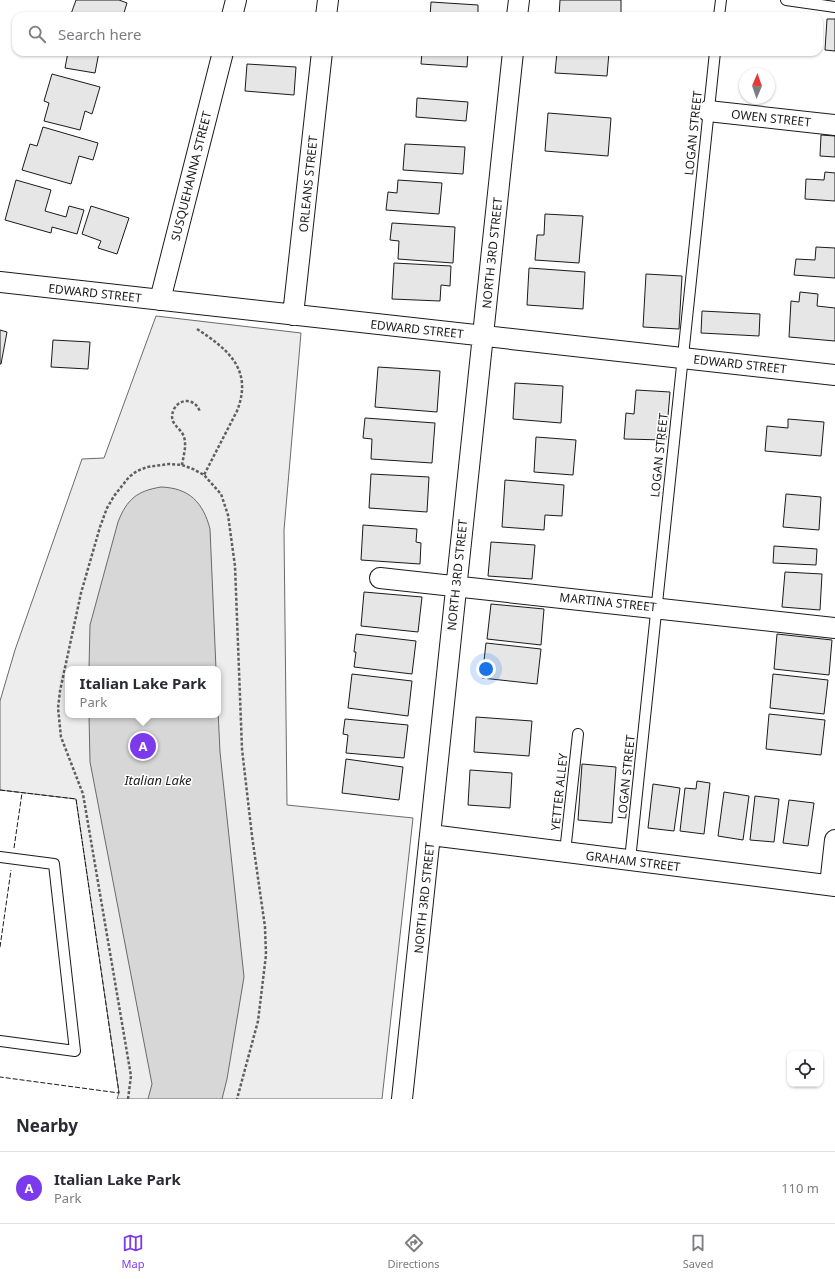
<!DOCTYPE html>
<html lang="en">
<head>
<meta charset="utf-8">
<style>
	:root { --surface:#fff; --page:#f2f2f3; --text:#2b2b33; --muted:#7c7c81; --line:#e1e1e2; --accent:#7c3aed }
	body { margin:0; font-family:"Noto Sans",sans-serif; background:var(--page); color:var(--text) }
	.controls { position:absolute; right:12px; bottom:12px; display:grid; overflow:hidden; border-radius:8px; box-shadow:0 1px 3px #0004 }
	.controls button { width:36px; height:36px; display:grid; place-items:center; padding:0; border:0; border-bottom:1px solid var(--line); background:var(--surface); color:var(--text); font:20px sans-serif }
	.compass { position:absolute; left:739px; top:68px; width:36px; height:36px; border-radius:50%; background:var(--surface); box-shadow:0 1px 3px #0004; rotate:2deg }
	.you { position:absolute; left:486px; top:669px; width:14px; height:14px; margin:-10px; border:3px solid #fff; border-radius:50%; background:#1a73e8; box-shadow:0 0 0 6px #1a73e833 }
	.badge { display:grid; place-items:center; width:26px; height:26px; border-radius:50%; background:var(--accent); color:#fff; font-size:13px; font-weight:700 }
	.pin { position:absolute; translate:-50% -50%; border:2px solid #fff; box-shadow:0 1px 4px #0006 }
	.popup { position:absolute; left:65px; top:666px; width:156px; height:52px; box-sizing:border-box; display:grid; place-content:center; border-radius:8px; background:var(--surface); filter:drop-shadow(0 1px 3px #0005); font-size:13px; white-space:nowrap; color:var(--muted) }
	.popup b { font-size:15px; color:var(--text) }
	.popup::after { content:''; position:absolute; left:50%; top:100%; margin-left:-8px; border:8px solid transparent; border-top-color:var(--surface) }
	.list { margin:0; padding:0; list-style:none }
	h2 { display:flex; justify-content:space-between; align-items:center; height:52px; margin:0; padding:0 16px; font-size:17px }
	h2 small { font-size:13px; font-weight:400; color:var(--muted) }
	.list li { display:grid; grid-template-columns:26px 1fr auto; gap:12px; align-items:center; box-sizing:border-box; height:72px; padding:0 16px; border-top:1px solid var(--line) }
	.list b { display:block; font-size:15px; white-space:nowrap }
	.list p { margin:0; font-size:13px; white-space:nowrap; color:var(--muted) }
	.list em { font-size:13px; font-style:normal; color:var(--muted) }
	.icon { flex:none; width:22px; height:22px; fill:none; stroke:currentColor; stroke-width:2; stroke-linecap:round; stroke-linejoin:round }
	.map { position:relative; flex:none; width:835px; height:1099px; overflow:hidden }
	.search { position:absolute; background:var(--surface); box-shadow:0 1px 3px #0004; left:12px; right:12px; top:12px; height:44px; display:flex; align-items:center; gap:10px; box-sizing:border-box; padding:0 14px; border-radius:12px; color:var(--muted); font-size:15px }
	.sheet { height:124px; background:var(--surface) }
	nav { display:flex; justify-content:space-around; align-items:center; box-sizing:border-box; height:56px; border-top:1px solid var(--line); background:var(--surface); font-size:11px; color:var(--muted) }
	nav a { display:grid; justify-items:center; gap:2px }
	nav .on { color:var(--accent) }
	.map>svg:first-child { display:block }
	.green { fill:#ededed; stroke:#6a6a6a; fill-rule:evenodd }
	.water { fill:#d7d7d7; stroke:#6a6a6a }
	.building { fill:#e6e6e6; stroke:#1a1a1a }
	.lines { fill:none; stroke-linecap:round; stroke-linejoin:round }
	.lane-casing { stroke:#1a1a1a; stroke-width:12 }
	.street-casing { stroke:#1a1a1a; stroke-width:22 }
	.path { stroke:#5f5f5f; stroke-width:2.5; stroke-dasharray:3 2; stroke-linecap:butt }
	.lane { stroke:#fff; stroke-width:10 }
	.street { stroke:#fff; stroke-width:20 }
	.fence { stroke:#1a1a1a; stroke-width:1; stroke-dasharray:5 2; stroke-linecap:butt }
	.labels { text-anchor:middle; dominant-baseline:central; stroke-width:3; stroke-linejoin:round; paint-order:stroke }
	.street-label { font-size:12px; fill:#1a1a1a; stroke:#fff }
	.water-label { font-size:13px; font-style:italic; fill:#1a1a1a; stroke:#fff }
</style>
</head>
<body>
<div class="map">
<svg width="835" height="1099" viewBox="0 0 835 1099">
	<rect width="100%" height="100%" fill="#fff"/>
	<path class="green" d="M 156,316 L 301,333 L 284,530 L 287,805 L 413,818 L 382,1099 L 117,1099 L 119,1093 L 76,799 L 0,790 L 0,701 L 15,650 L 82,459 L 104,458 ZM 68,669 L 218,669 L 218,715 L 68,715 Z"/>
	<path class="water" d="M 161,487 C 189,488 203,502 210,529 L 216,669 L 89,669 L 90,625 L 118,522 C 127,499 137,491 161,487 Z
		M 218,710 L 220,752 L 244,977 L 227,1079 L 222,1099 L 148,1099 L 152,1084 L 90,762 L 89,715 L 218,715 Z"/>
	<path class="building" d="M 76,0 L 119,0 L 127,3 L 123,16 L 76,16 L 71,14 Z
		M 560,0 L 621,0 L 621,16 L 559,16 Z
		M 431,2 L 478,5 L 478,16 L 430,16 Z
		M 827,19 L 835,19 L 835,51 L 825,50 Z
		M 68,52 L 99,52 L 95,73 L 65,68 Z
		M 422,52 L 468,52 L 467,67 L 421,64 Z
		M 557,52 L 609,52 L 607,76 L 555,73 Z
		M 247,64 L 296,67 L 294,95 L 245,91 Z
		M 52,74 L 100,87 L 92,114 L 85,111 L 80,130 L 44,121 L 49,103 L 44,101 Z
		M 417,98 L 468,102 L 466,121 L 416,117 Z
		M 548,113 L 611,118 L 608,156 L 545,151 Z
		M 43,127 L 98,143 L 93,160 L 79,156 L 71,184 L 22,170 L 30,144 L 37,146 Z
		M 821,135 L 835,136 L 835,157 L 820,156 Z
		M 405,144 L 465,147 L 463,174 L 403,170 Z
		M 825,172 L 835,173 L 835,201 L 805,199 L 806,179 L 824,180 Z
		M 16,180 L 51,190 L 45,211 L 66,217 L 69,206 L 84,210 L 77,234 L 52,227 L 51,233 L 5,220 Z
		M 398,180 L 442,183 L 439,214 L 386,210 L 388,192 L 397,193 Z
		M 91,206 L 129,218 L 117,254 L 98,248 L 101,241 L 82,234 Z
		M 545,214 L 583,216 L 579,263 L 535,260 L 537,235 L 544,235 Z
		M 392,223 L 455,227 L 453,263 L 398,259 L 399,241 L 390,240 Z
		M 816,247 L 835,248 L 835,278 L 794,275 L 796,259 L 815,260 Z
		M 394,263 L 451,266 L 450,286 L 441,285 L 440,301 L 392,299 Z
		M 529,268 L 585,272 L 583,309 L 527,305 Z
		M 646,274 L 682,276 L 679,329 L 643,327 Z
		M 800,292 L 818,294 L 817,306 L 835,308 L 835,341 L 789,337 L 791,301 L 799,302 Z
		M 702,311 L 760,314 L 759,336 L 701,333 Z
		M 0,330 L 7,332 L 1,364 L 0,364 Z
		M 53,340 L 90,342 L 88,369 L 51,367 Z
		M 378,367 L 440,371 L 437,412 L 375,407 Z
		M 515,383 L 563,386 L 561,423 L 513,419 Z
		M 636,390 L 670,392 L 666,440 L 624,439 L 626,413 L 634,414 Z
		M 365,418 L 435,423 L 432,463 L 371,459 L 372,439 L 363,438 Z
		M 788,419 L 824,422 L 821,456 L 765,451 L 767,426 L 788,428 Z
		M 536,437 L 576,440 L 573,475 L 534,472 Z
		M 371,474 L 429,477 L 427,512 L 369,508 Z
		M 505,480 L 564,485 L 562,516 L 545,515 L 544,530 L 502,527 Z
		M 786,494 L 821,497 L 819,530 L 783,527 Z
		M 363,525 L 417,529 L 416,542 L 421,543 L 420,564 L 361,560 Z
		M 491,542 L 535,545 L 532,579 L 488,576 Z
		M 774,546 L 817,549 L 816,565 L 773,563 Z
		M 785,572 L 822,574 L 820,610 L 782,607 Z
		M 364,592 L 422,597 L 418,632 L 361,626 Z
		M 491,604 L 544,609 L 541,645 L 487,639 Z
		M 356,634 L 416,641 L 412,674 L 354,667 L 356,652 L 354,652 Z
		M 777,634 L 832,640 L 829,675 L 774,669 Z
		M 486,643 L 541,649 L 537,684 L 482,678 Z
		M 352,674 L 412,681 L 408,716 L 348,708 Z
		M 773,674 L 828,680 L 824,714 L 770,708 Z
		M 769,714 L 825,720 L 821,755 L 766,749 Z
		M 476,717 L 532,721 L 529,756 L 474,752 Z
		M 345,719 L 408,725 L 404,758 L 346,753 L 348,735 L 343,734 Z
		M 346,759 L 403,767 L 399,800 L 342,793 Z
		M 582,764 L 616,767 L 612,823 L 578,820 Z
		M 470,770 L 512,773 L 510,808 L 468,805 Z
		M 697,781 L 710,783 L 704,834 L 680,831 L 685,788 L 696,789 Z
		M 653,784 L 680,788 L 674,831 L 648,828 Z
		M 724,792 L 749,796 L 743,840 L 718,836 Z
		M 755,796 L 779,799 L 774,842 L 750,840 Z
		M 789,800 L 814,803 L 808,846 L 783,843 Z"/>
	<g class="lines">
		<g class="lane-casing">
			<path id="lane" d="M 786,0 L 835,7
				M 719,16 L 721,0
				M 565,852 L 578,734
				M 0,857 L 54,864 L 75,1051 L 0,1041
				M 630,860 L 715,52"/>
		</g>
		<g class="street-casing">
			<path id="street" d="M 232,16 L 236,0
				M 326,16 L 328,0
				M 517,16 L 519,0
				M 708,111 L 835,125
				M 0,282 L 835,375
				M 160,300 L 223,52
				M 293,315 L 322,52
				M 380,578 L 835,628
				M 431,835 L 835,886
				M 830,885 L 835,840
				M 402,1099 L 513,52"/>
		</g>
		<path class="path" d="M 197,329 C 229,350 253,370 237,411 L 204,475
			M 182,465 C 183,457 187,446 184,437 C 181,427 167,424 174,409 C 181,397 196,399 200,412
			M 128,1099 L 131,1076 L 83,794 L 61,737 L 58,708 L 60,691 L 81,593 L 100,527 L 107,508 L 114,496 L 129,477 L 137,471 L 147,467 L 169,464 L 182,465 L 193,469 L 204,475 L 221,494 L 228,515 L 235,566 L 242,749 L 252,836 L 265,927 L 266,955 L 258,1021 L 237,1099"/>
		<use href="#lane" class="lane"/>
		<use href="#street" class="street"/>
		<path class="fence" d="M 0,790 L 76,799 L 119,1093 L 0,1077
			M 14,848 L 22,793
			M 0,947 L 11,870"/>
	</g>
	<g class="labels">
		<g class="street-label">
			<text transform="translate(771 118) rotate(6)">OWEN STREET</text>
			<text transform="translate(693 133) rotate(-84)">LOGAN STREET</text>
			<text transform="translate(191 176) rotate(-76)">SUSQUEHANNA STREET</text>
			<text transform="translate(308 184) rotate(-84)">ORLEANS STREET</text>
			<text transform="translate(492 253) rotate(-84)">NORTH 3RD STREET</text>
			<text transform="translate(95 293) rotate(6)">EDWARD STREET</text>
			<text transform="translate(417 329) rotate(6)">EDWARD STREET</text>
			<text transform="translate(740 364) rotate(6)">EDWARD STREET</text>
			<text transform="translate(659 455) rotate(-84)">LOGAN STREET</text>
			<text transform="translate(457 575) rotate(-84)">NORTH 3RD STREET</text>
			<text transform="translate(608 602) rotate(6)">MARTINA STREET</text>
			<text transform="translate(626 777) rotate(-84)">LOGAN STREET</text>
			<text transform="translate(559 792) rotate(-84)">YETTER ALLEY</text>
			<text transform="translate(633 861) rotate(7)">GRAHAM STREET</text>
			<text transform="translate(424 898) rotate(-84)">NORTH 3RD STREET</text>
		</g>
		<g class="water-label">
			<text x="158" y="780">Italian Lake</text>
		</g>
	</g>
</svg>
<div class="controls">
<button><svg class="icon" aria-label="locate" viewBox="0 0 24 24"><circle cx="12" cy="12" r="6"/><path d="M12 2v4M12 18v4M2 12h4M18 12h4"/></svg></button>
</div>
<svg class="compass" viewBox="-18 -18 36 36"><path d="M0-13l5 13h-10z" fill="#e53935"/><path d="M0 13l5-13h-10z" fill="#7c7c81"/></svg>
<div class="you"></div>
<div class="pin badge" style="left:143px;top:746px">A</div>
<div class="popup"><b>Italian Lake Park</b>Park</div>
<div class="search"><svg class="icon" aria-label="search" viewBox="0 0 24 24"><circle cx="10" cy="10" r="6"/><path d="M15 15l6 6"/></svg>Search here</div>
</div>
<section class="sheet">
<h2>Nearby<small></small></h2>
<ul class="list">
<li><span class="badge">A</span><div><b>Italian Lake Park</b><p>Park</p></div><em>110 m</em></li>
</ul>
</section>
<nav>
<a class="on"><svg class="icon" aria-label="map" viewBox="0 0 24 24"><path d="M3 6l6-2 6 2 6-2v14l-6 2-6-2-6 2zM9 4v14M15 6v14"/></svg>Map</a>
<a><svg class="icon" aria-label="directions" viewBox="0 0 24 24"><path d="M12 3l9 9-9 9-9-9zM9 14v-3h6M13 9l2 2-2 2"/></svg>Directions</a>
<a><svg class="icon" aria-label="saved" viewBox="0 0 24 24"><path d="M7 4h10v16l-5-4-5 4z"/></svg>Saved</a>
</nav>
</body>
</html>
